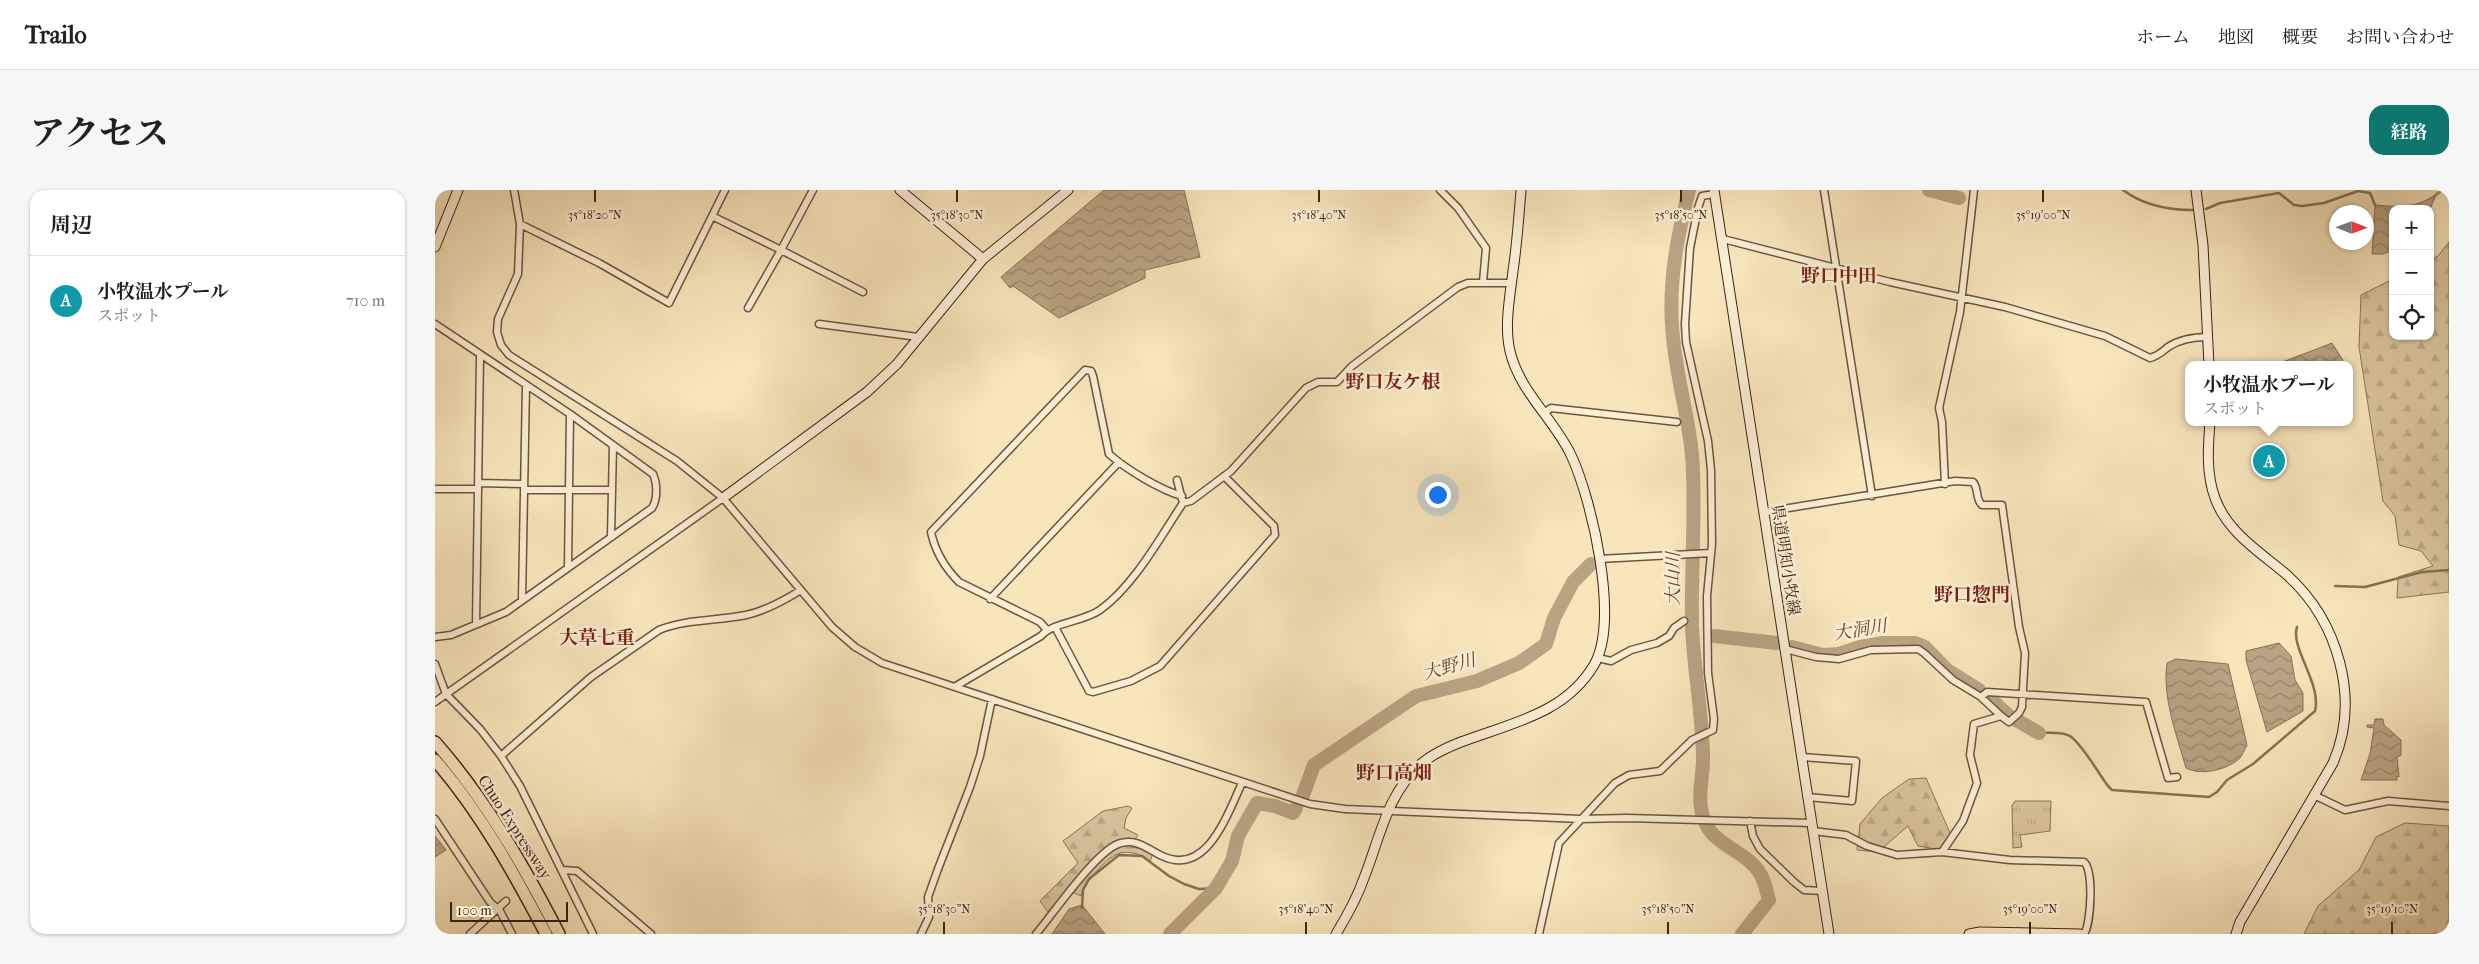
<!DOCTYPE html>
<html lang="ja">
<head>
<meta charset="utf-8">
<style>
	:root { --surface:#fff; --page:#f6f6f6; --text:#202124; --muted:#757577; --line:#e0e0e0; --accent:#0f766e }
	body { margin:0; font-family:"IM FELL French Canon","Noto Serif JP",serif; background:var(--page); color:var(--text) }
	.controls { position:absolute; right:15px; top:15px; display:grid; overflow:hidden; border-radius:10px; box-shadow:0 1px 4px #0004 }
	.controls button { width:45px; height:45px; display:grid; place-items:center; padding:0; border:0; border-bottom:1px solid var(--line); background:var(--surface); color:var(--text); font:25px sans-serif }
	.compass { position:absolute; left:1894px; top:15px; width:45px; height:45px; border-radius:50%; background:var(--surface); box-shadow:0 1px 4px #0004; rotate:91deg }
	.scale { position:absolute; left:15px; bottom:12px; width:118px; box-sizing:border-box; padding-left:5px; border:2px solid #3e2313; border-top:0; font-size:14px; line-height:18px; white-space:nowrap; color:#3e2313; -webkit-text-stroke:4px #faeed3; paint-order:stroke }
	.you { position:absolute; left:1002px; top:304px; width:18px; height:18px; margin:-12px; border:4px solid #fff; border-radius:50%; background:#1a73e8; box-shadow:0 0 0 8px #1a73e833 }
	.badge { display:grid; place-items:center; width:32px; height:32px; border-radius:50%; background:var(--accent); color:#fff; font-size:16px; font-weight:700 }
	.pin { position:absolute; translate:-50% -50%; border:2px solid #fff; box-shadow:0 1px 5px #0006 }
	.popup { position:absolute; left:1750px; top:171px; width:168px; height:65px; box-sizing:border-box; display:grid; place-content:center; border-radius:10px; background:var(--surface); filter:drop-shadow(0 1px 4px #0005); font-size:16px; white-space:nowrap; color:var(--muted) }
	.popup b { font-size:19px; color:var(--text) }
	.popup::after { content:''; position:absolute; left:50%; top:100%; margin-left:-10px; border:10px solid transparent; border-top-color:var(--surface) }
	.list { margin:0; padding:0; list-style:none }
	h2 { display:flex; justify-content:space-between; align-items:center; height:65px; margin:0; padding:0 20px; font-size:21px }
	h2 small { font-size:16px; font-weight:400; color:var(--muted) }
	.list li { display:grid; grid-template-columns:32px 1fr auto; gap:15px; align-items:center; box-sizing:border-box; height:90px; padding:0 20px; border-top:1px solid var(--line) }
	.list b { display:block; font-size:19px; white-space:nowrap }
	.list p { margin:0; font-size:16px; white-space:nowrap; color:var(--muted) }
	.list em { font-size:16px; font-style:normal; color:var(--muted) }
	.icon { flex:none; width:28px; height:28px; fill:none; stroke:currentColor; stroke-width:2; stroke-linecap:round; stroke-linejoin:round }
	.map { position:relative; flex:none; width:2014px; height:744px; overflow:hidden; border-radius:15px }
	header { display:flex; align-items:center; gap:30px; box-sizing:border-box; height:70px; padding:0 25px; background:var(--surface); border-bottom:1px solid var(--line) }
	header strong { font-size:24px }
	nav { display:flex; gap:28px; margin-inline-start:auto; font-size:18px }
	.intro { display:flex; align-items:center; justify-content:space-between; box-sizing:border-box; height:120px; padding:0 30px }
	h1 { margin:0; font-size:35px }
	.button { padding:12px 22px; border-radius:15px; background:var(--accent); color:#fff; font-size:18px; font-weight:700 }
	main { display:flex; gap:30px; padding:0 30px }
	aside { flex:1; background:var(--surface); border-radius:15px; box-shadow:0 1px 4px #0004 }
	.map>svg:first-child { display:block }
	.grass { fill:url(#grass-tufts); stroke:#8b7459 }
	.forest { fill:url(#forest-firs); stroke:#8b7459 }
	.water { fill:url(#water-waves); stroke:#877056 }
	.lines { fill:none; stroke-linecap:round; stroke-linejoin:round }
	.stream { stroke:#877056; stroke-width:2.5 }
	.river { stroke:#b8a383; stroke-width:14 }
	.street-casing { stroke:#6c543d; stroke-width:9 }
	.secondary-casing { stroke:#3e2313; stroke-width:11 }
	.highway-casing { stroke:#3e2313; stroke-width:14 }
	.street { stroke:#faeed3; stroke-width:6 }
	.secondary { stroke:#faeed3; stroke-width:9 }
	.highway { stroke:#f7e5bc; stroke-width:11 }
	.ticks { fill:none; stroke:#3e2313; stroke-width:2 }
	.labels { text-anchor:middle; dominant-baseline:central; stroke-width:5; stroke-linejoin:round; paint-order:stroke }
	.street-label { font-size:16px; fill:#3e2313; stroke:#faeed3 }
	.water-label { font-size:18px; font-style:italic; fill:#634935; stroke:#faeed3 }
	.quarter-label { font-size:19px; font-weight:bold; fill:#7a1f14; stroke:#faeed3 }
	.ticks-label { font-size:12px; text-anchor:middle; fill:#3e2313; stroke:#faeed3; stroke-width:5; stroke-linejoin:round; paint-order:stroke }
</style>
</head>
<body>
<header>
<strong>Trailo</strong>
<nav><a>ホーム</a><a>地図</a><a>概要</a><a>お問い合わせ</a></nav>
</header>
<div class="intro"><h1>アクセス</h1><a class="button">経路</a></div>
<main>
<aside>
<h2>周辺<small></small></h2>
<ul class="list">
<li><span class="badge" style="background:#0f9aa8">A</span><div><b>小牧温水プール</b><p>スポット</p></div><em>710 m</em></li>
</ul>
</aside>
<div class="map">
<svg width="2014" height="744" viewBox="0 0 2014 744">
	<defs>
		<pattern id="grass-tufts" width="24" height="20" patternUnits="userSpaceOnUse" patternTransform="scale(1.25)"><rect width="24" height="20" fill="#d8c49f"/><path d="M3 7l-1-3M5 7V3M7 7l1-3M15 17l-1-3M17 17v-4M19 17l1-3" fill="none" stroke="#baa888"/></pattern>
		<pattern id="forest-firs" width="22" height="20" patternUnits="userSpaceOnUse" patternTransform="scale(1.25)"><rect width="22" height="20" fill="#d8c49f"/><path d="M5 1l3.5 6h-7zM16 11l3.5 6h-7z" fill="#baa888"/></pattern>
		<pattern id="water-waves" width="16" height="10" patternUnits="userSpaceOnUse" patternTransform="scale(1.25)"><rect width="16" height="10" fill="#b8a383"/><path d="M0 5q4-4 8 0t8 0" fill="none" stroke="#97846a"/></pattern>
	</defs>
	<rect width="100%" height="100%" fill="#f7e5bc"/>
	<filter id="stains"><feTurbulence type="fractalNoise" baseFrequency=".004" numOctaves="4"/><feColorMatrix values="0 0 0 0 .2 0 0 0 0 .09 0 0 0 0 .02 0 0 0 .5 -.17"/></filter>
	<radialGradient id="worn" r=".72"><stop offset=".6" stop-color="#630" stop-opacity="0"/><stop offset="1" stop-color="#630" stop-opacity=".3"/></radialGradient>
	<path class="grass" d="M 1580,611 L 1616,611 L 1615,641 L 1585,645 L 1587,657 L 1578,658 L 1577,616 Z"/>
	<path class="forest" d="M 2014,52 L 2014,402 L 1962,408 L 1963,387 L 1998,376 L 1986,361 L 1964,355 L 1960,326 L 1948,311 L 1924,157 L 1926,105 L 1958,89 L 1958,146 L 1995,146 L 1995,70 L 2003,66 Z
		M 1491,588 L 1515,643 L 1506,660 L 1483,656 L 1473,636 L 1443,662 L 1422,660 L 1425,634 L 1447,608 L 1474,589 Z
		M 693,616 L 697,618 L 691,628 L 689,638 L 703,645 L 695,657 L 710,659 L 718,664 L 715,671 C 706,664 695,661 685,663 C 673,666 647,695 646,706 L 632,700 L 613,722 L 605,711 L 643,673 L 628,651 L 668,621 Z
		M 1970,633 L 2014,636 L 2014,744 L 1869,744 L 1883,716 L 1924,680 L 1941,647 Z"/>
	<path class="water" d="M 669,0 L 749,0 L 765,67 L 710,80 L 710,88 L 624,128 L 578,96 L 575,98 L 566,87 Z
		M 2005,0 L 2008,0 L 2000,7 L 1995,19 L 1958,19 L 1958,60 L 1948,64 L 1937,64 L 1940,15 C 1965,17 1986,19 2005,0 Z
		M 1897,153 L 1911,175 L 1843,175 L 1845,173 Z
		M 1844,453 L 1856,466 L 1860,490 L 1868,503 L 1868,521 L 1832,542 L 1811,470 L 1811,461 Z
		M 1741,469 L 1793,474 L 1812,555 C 1810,559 1807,566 1804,569 C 1791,580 1766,586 1751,578 C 1742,546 1727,507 1732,473 Z
		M 1940,529 L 1948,529 L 1949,535 L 1966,550 L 1966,565 L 1962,567 L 1964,587 L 1961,586 L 1962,590 L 1926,590 L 1935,564 L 1939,538 L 1932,537 L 1932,535 L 1939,535 Z
		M 0,646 L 11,660 L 0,667 Z
		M 647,715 L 670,744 L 617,744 L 634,719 Z"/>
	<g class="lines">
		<path class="stream" d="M 1688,0 C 1708,15 1732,20 1757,20
			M 1771,19 L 1785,13 L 1844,3 L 1859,15 L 1867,16 L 1889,13 L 1923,1 L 1935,3 L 1940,15
			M 1900,396 L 1930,397 L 1987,382 L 2014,380
			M 1604,543 C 1613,543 1626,541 1635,546 C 1648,555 1663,583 1673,596 L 1677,600 L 1774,607 L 1782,602 L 1792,590 L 1818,574 L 1880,521 C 1887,494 1855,458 1862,437
			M 647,718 L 648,700 L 654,689 L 684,665 L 707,666 L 734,686 L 749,694 L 764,699 L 781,698"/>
		<path class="river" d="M 1254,0 C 1243,44 1234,88 1237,134 C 1239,184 1257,233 1258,283 C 1260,334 1256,386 1257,437 C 1259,480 1267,522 1268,565 C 1269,582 1263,600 1266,618 C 1271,657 1309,656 1326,685 C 1330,693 1332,702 1334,710 L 1307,744
			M 1494,0 L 1524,8
			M 1279,446 L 1342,453
			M 1357,457 L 1388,465 L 1404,464 L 1425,457 L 1448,453 L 1480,453 L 1490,457 L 1512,480 L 1544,500
			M 1552,506 L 1574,526 L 1604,543
			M 868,605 L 879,575 L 981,506 L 1042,491 L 1084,473 L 1111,454 L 1119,428 L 1138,392 L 1156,374
			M 735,744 L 781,698 L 797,671 L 803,646 L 822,613 L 840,616 L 858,623 L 861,618"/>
		<g class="street-casing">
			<path id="street" d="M 79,0 L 85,34 L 83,84 L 63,129 L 62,142 L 66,155 L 74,165 L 242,271 L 288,308 L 397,437 L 420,457 L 447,473 L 875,614 L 910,619 L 1145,629 L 1192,628 L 1376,633
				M 378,0 L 346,60 L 428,102
				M 1005,0 L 1023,18 L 1051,58 L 1048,92
				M 1389,0 L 1437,306
				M 277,26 L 346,60 L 313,118
				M 85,34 L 164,73 L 234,113 L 290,0
				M 1288,49 L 1455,92 L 1570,117 L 1670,146 L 1715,168 C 1723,166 1727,162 1733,157 C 1745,149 1759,147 1773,147
				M 0,134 L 135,224 L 218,284 C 222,293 223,309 217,318 L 71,422 L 16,445 L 0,447
				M 384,134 L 483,147
				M 1109,223 L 1116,218 L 1242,232
				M 43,293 L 89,294
				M 1510,294 L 1507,232 L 1504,218 L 1525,122 L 1539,0
				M 0,299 L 43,299
				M 89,300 L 177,300
				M 748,313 L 756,311 L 796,281 L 871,198 L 883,192 L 902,192 L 917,176 L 1023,97 L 1033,93 L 1076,93
				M 1329,322 L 1520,291 L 1538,292 C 1544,298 1540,309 1547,315 L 1567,315 L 1584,437 L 1590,463 L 1587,517 L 1584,523 L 1574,532 L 1566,526
				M 176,347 L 178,255
				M 1164,369 L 1276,363
				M 133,377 L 135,224
				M 555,409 L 684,272
				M 87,410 L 91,195
				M 41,434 L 45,166
				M 620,437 L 654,501 L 658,502 L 696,491 L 725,476 L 840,345 L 839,336 L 789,286
				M 612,440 L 605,432 L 524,392 C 510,378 500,361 496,342 L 650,180 L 656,181 L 658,186 L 674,264 C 691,279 725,300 747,306
				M 1350,459 L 1381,467 L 1404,469 L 1436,460 L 1483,459 L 1489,463 L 1518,490 L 1546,507 L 1552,502 L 1711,512 L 1733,588 L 1742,587
				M 1163,468 L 1176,471 L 1196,460 L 1222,453 L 1234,446 L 1239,438 L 1249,431
				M 0,474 L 11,504 L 45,539 L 66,566 L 85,596 L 158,744
				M 521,496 L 606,446 C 618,432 648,432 665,420 C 699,396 726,346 748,313 L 742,290
				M 0,512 L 288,308
				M 66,566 L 156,487 L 224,440 C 251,429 282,431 311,425 C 330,421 350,410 366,400
				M 1367,567 L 1421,571 L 1417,611 L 1372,607
				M 1879,605 L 1910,620 L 1953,611 L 2014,616
				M 0,629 L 55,712 L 65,721 L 77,744
				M 1315,631 L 1318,646 L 1325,659 L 1359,692 L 1369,700 L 1387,701
				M 1378,641 L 1411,645 L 1432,656 L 1462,665 L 1507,662 L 1575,670 L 1649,672 C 1659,680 1656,734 1649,744
				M 1507,662 L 1528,631 L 1542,593 L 1535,565 L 1539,534 L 1566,526 L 1546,507
				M 128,680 L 142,681 L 216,744
				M 35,744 L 71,711
				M 486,744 L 494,727 L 493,707 L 503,679 L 535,597 L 545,566 L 557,509
				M 601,744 C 618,724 663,658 686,653 C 702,649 711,658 725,665 C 771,689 792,625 807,593
				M 1104,744 L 1124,653 L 1180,593 L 1194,585 L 1225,581 L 1257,550 L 1278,540 L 1279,529 L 1273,483 L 1272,406 L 1277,354 L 1276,280 L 1273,251 L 1251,152 L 1250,134 L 1255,58 L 1263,18 L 1267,6 L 1279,4"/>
		</g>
		<g class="secondary-casing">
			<path id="secondary" d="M 465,0 L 548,69
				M 1279,0 L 1394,744
				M 1761,0 L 1768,55 L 1774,175
				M 0,57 L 23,0
				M 1775,232 C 1773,257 1771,284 1780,308 C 1792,342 1825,362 1852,385 C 1903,431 1926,509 1898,573 L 1805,732 L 1801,744
				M 288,308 L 432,202 L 462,174 L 548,69 L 633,0
				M 901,744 C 912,726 922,708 929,688 C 945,648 952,603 987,573 C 998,564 1013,557 1026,552 C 1076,533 1130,524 1159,475 C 1185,431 1157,310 1136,265 C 1119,229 1084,201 1075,161 C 1069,136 1075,106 1078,81 C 1082,54 1084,27 1086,0
				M 1534,744 L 1545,742 L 1645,744"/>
		</g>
		<g class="highway-casing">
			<path id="highway" d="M 0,552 C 51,610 89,676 124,744
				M 0,570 C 45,622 79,683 111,744"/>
		</g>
		<use href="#street" class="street"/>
		<use href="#secondary" class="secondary"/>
		<use href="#highway" class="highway"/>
	</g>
	<path class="ticks" d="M 160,12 L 160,0M 522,12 L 522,0M 884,12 L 884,0M 1246,12 L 1246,0M 1608,12 L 1608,0M 509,744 L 509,732M 871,744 L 871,732M 1233,744 L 1233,732M 1595,744 L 1595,732M 1957,744 L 1957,732"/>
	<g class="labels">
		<g class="street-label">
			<text transform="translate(1351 370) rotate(81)">県道明知小牧線</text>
			<text transform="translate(80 637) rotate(57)">Chuo Expressway</text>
		</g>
		<g class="water-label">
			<text transform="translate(1238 389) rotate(-90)">大山川</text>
			<text transform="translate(1425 440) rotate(-9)">大洞川</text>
			<text transform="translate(1014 477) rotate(-16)">大野川</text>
		</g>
		<g class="quarter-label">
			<text x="1404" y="86">野口中田</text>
			<text x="958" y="192">野口友ケ根</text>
			<text x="1537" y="405">野口惣門</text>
			<text x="162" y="448">大草七重</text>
			<text x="959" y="583">野口高畑</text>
		</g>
	</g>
	<g class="ticks-label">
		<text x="160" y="29">35°18'20"N</text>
		<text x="522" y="29">35°18'30"N</text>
		<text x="884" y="29">35°18'40"N</text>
		<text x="1246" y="29">35°18'50"N</text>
		<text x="1608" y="29">35°19'00"N</text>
		<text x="509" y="723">35°18'30"N</text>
		<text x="871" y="723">35°18'40"N</text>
		<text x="1233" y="723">35°18'50"N</text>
		<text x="1595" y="723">35°19'00"N</text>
		<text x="1957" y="723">35°19'10"N</text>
	</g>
	<rect width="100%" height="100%" filter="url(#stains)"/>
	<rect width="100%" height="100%" fill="url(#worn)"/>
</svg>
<div class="controls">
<button>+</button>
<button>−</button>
<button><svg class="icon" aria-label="locate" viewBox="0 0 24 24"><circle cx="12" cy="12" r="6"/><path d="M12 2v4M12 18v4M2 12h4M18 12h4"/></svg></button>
</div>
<svg class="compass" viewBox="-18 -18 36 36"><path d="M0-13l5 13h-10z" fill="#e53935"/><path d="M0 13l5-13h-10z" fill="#757577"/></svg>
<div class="scale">100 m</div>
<div class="you"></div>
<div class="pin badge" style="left:1834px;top:271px;background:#0f9aa8">A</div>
<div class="popup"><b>小牧温水プール</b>スポット</div>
</div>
</main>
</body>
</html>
